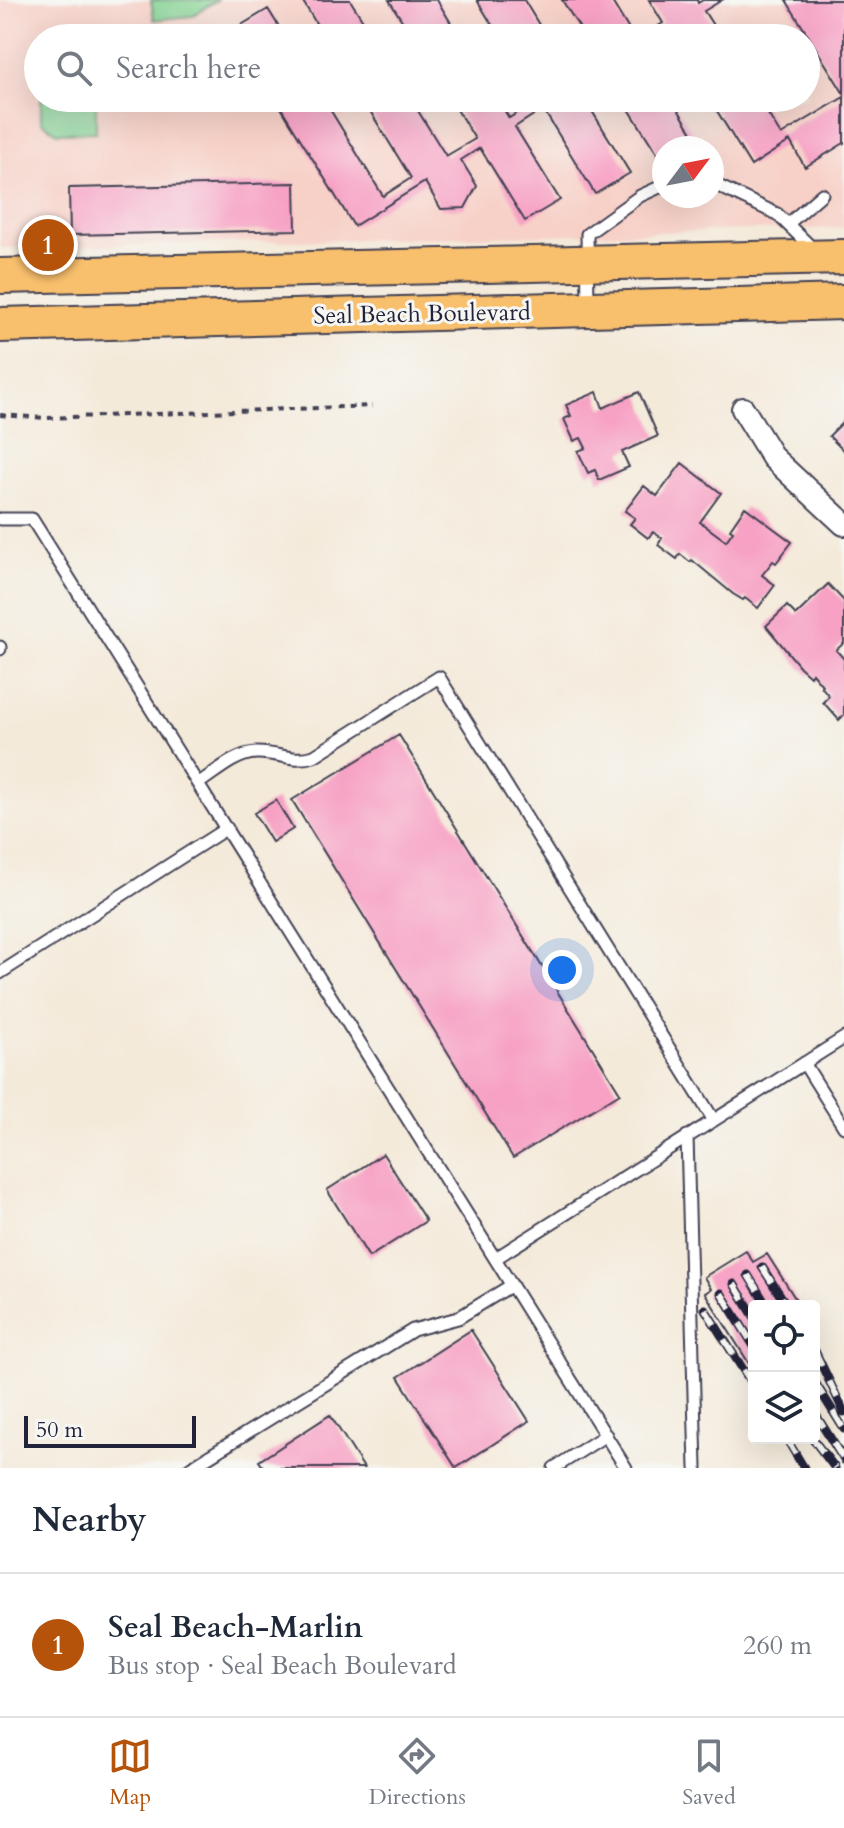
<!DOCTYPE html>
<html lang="en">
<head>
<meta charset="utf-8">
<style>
	:root { --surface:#fff; --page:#f6f6f7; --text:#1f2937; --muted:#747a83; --line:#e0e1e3; --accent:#b45309 }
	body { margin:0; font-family:Cardo,serif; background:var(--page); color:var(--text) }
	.controls { position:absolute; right:24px; bottom:24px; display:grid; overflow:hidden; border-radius:8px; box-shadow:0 8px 32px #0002 }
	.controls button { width:72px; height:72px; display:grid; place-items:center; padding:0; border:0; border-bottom:2px solid var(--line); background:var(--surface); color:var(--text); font:40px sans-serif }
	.compass { position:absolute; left:652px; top:136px; width:72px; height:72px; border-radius:50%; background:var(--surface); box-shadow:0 8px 32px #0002; rotate:58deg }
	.scale { position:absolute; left:24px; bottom:20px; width:172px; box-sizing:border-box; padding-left:8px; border:4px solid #22223b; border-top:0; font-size:22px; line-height:28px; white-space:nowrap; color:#22223b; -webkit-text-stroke:6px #f6f6f2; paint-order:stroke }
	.you { position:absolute; left:562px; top:970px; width:28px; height:28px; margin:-20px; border:6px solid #fff; border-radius:50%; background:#1a73e8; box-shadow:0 0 0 12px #1a73e833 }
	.badge { display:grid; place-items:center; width:52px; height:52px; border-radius:50%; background:var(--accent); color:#fff; font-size:26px; font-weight:700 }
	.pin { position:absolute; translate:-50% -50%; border:4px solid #fff; box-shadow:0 2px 8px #0006 }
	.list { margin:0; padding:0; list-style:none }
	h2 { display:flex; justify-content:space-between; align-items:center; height:104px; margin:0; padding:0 32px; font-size:34px }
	h2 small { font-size:26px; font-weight:400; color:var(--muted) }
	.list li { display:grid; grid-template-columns:52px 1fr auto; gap:24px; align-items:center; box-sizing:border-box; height:144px; padding:0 32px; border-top:2px solid var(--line) }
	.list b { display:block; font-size:30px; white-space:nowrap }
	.list p { margin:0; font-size:26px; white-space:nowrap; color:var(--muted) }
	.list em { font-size:26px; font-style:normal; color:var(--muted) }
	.icon { flex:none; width:44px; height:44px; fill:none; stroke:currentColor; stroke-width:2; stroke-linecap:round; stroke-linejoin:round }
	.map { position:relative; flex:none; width:844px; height:1468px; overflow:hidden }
	.search { position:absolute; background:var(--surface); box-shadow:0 8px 32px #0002; left:24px; right:24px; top:24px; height:88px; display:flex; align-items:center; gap:20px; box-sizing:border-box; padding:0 28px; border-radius:44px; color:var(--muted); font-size:30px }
	.sheet { height:248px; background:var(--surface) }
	nav { display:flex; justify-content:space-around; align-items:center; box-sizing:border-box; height:112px; border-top:2px solid var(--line); background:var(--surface); font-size:22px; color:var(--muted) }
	nav a { display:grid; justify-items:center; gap:4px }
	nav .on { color:var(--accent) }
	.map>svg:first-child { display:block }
	.built { fill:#f7d1c8; fill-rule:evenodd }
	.green { fill:#82d292; stroke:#527a66; stroke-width:2 }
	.building { fill:#f7a2c5 }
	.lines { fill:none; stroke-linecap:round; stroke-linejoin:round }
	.service-casing { stroke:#424053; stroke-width:15 }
	.minor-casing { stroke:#424053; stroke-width:26 }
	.primary-casing { stroke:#424053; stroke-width:38 }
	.path { stroke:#424053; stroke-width:4; stroke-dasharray:6 6; stroke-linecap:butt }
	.service { stroke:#fff; stroke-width:11 }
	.minor { stroke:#fff; stroke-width:22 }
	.primary { stroke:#f8bf6c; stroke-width:34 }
	.rail-casing { stroke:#22223b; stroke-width:9 }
	.rail { stroke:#f6f6f2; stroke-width:6; stroke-dasharray:18; stroke-linecap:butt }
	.labels { text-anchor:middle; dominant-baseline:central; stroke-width:6; stroke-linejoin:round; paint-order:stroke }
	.street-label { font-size:24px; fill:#22223b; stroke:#f6f6f2 }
</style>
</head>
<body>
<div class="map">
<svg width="844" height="1468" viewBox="0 0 844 1468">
	<rect width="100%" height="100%" fill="#f6f6f2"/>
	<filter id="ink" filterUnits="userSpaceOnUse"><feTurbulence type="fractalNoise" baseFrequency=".0125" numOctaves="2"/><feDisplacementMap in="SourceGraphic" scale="16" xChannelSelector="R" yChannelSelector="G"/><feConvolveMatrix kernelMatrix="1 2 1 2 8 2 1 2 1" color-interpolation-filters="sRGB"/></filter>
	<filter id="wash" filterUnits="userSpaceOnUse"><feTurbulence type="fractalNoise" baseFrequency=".006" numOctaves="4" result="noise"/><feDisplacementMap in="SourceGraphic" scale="32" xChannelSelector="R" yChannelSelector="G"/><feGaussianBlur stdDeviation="1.8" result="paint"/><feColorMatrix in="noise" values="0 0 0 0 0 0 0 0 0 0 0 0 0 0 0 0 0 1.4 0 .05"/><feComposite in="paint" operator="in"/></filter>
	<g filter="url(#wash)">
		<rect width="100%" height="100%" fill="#f4eada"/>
		<path class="built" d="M 0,0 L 844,0 L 844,228 L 0,248 ZM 38,38 L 806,38 L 806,98 L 38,98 ZM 664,148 L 712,148 L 712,196 L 664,196 Z"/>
		<path class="green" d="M 151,0 L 217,0 L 192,16 L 154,20 Z
			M 41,98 L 96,98 L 96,132 L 57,133 L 41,121 Z"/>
		<g id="blocks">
			<path class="building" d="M 302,0 L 350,0 L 374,38 L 325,38 Z
				M 389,0 L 437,0 L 460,38 L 413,38 Z
				M 477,0 L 524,0 L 547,38 L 500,38 Z
				M 562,0 L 611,0 L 634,38 L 586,38 Z
				M 649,0 L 697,0 L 698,3 L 703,0 L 722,0 L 704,11 L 721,38 L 672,38 L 669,32 L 659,38 L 639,38 L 663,23 Z
				M 786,0 L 844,0 L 844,94 Z
				M 268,9 L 286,38 L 238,38 L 233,30 Z
				M 844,97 L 844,143 L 805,167 L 790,141 L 751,166 L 709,98 L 758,98 L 781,135 Z
				M 275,98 L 323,98 L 383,196 L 411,178 L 362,98 L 410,98 L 446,156 L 475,139 L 450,98 L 497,98 L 509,118 L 538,100 L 537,98 L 584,98 L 630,173 L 595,194 L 543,109 L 515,127 L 560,200 L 525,221 L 480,148 L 461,160 L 477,186 L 465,208 L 441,209 L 425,182 L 354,226 Z
				M 622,98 L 671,98 L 693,134 L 670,148 L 664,148 L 664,152 L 658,155 Z
				M 295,183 L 296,230 L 70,235 L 69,188 Z
				M 597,392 L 603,408 L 639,392 L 658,436 L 622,452 L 629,467 L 599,480 L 595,470 L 588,473 L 578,451 L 586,448 L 581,438 L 574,441 L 564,419 L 571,416 L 566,405 Z
				M 844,421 L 844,451 L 829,436 Z
				M 682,463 L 721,493 L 700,522 L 726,541 L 733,531 L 730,529 L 745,507 L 792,542 L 776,563 L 773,561 L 762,575 L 775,585 L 758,608 L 745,598 L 743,600 L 733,594 L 692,560 L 690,562 L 680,554 L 677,559 L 658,545 L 662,538 L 653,532 L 648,538 L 630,524 L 635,518 L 625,511 L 644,486 L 657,496 Z
				M 828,584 L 844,601 L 844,643 L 836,650 L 844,659 L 844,715 L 839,720 L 823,702 L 829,696 L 821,686 L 822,685 L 812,673 L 810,676 L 800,667 L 766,626 L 787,606 L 796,615 Z
				M 399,735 L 620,1093 L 513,1158 L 292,800 Z
				M 276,800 L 293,829 L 272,842 L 254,813 Z
				M 383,1154 L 426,1221 L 369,1257 L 327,1190 Z
				M 746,1251 L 753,1262 L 767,1254 L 800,1306 L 754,1306 L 754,1362 L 750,1365 L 705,1293 L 711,1289 L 704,1277 Z
				M 471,1330 L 529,1421 L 456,1468 L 398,1377 Z
				M 330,1415 L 364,1468 L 264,1468 L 259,1461 Z"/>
		</g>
	</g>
	<g filter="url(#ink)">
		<use href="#blocks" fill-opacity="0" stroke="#424053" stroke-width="2"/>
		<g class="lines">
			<g class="service-casing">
				<path id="service" d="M 712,183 L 777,214 L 813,249
					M 788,224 L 822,194
					M 588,306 L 587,234 L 640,196 L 664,185
					M 0,519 L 32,519 L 626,1468
					M 0,647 L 0,649
					M 199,783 C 216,772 235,754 256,753 C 277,752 293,763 314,756 L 439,677 L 713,1119
					M 0,973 L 227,828
					M 804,1063 L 844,1127
					M 687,1136 L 696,1468
					M 496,1258 L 844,1038
					M 190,1468 L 413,1330 L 458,1318 L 512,1285
					M 554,1468 L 606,1435"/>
			</g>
			<g class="minor-casing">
				<path id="minor" d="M 743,409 L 773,458 L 844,524"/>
			</g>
			<g class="primary-casing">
				<path id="primary" d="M 0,276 L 844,257
					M 0,325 L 844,302"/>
			</g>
			<path class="path" d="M 0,415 L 46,418 L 372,406"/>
			<use href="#service" class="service"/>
			<use href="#minor" class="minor"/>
			<use href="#primary" class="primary"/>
			<g class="rail-casing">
				<path id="rail" d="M 762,1267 L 787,1306
					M 748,1275 L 767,1306
					M 734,1284 L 754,1316
					M 721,1293 L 754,1346
					M 705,1309 L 754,1387
					M 814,1349 L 844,1412
					M 814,1381 L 844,1429
					M 814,1412 L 844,1460
					M 786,1438 L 804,1468
					M 812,1438 L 835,1468"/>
			</g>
			<use href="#rail" class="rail"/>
		</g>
	</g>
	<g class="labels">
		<g class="street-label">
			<text transform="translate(422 314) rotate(-1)">Seal Beach Boulevard</text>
		</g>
	</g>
</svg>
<div class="controls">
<button><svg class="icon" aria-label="locate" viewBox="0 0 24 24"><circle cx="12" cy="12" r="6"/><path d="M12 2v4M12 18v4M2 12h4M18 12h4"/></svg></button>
<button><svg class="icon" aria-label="layers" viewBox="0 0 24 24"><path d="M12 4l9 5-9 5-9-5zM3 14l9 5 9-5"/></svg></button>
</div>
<svg class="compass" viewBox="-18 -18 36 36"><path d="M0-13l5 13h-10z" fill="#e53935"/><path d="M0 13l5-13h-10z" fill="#747a83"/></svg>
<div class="scale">50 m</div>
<div class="you"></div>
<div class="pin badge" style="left:48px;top:245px">1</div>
<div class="search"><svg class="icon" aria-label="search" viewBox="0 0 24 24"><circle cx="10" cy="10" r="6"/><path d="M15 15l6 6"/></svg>Search here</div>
</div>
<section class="sheet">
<h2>Nearby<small></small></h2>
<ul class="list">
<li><span class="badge">1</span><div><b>Seal Beach-Marlin</b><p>Bus stop · Seal Beach Boulevard</p></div><em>260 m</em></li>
</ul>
</section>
<nav>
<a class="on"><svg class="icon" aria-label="map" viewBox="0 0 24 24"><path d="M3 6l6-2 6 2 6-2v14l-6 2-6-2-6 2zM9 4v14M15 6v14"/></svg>Map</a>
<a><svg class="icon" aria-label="directions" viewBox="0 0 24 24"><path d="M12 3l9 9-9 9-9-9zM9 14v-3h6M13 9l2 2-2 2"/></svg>Directions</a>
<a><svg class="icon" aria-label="saved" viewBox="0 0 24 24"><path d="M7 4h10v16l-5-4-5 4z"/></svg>Saved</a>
</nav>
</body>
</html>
